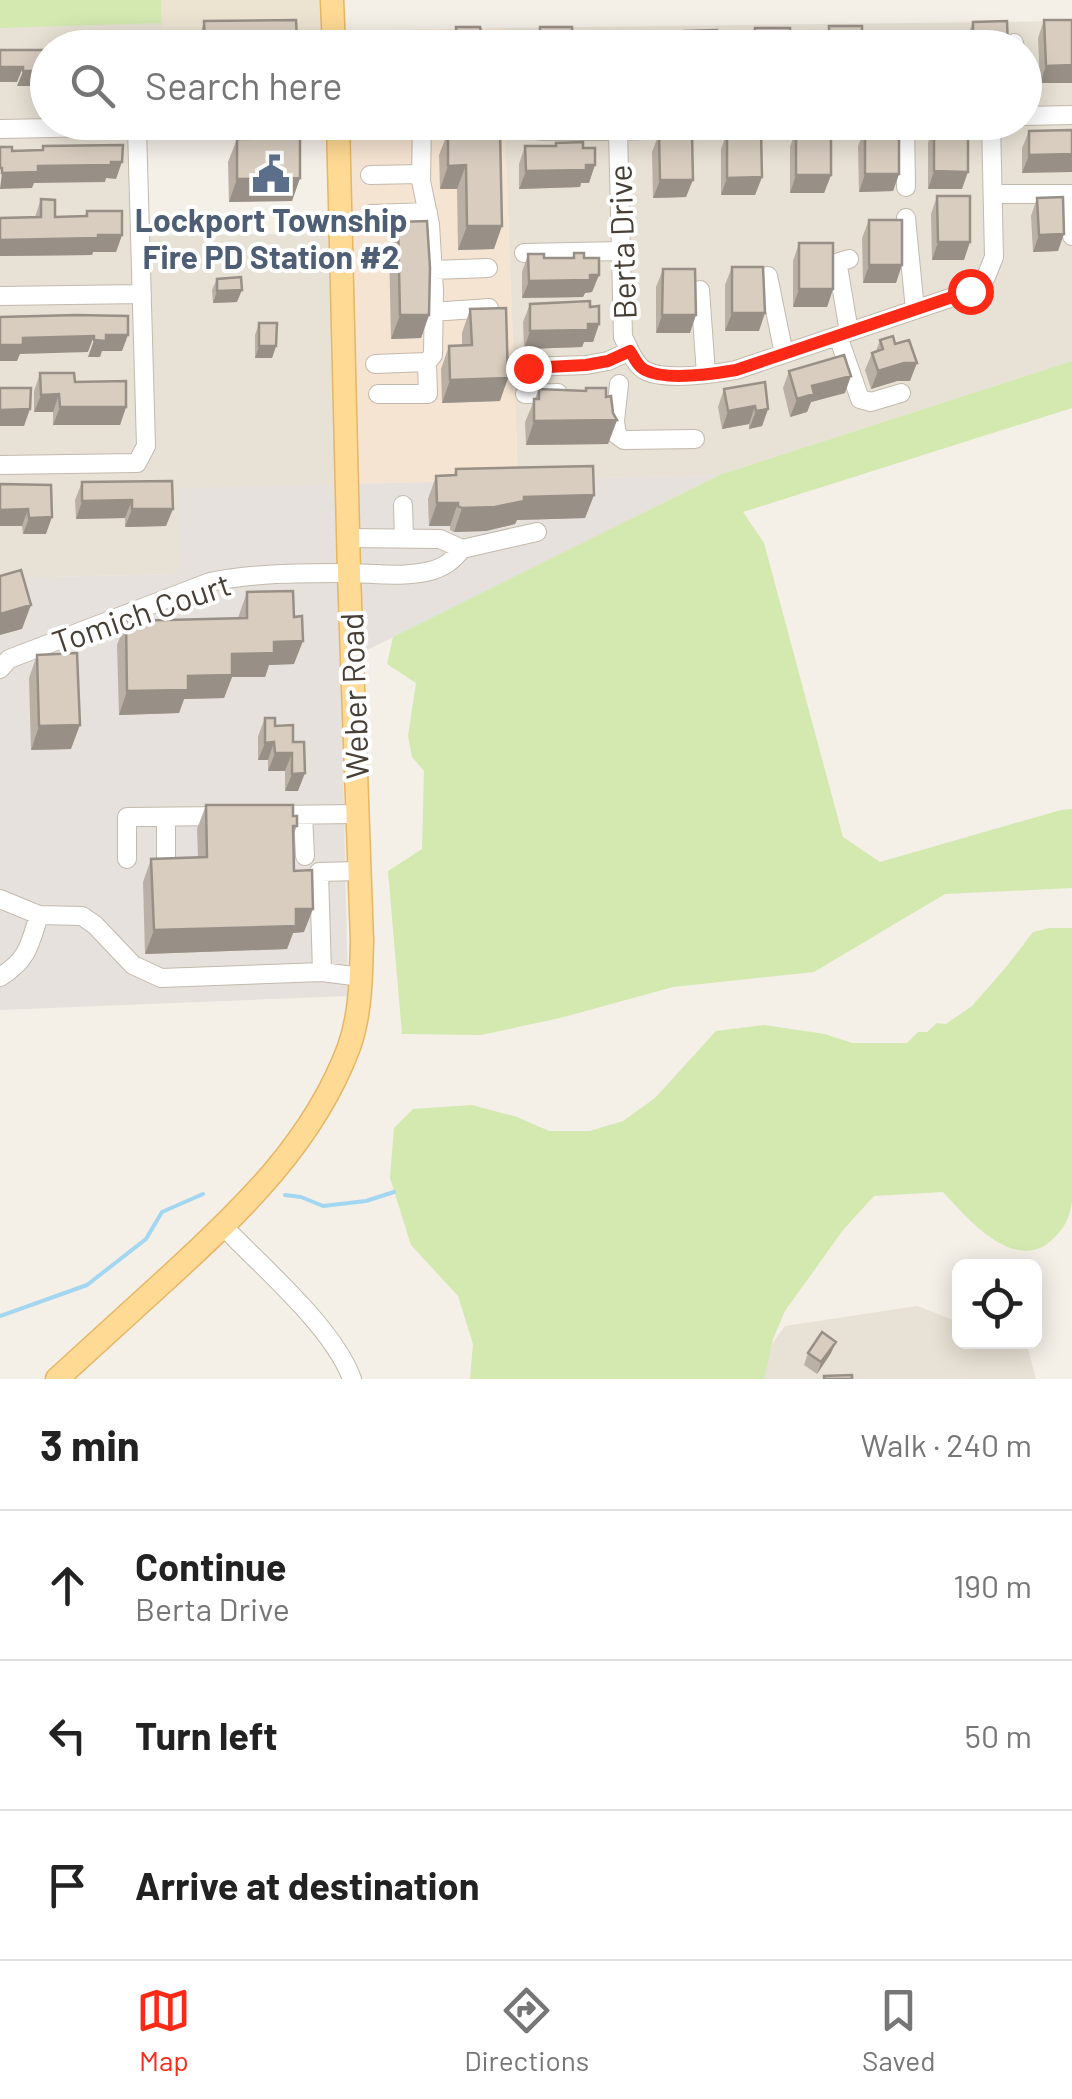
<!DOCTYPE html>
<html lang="en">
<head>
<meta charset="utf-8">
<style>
	:root { --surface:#fff; --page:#f2f2f2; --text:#222; --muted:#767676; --line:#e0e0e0; --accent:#fc2916 }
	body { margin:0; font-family:Barlow,sans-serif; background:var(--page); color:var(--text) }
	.controls { position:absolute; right:30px; bottom:30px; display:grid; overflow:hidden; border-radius:15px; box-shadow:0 5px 25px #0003 }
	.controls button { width:90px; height:90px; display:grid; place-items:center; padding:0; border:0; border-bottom:2px solid var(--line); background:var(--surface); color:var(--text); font:50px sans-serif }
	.stop { position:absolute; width:30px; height:30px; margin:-22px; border:8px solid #fc2916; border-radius:50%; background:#fff }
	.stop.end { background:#fc2916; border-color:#fff; box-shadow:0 2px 10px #0008 }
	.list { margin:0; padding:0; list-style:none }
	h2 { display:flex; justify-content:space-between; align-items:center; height:130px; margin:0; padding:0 40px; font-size:42px }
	h2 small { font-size:32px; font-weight:400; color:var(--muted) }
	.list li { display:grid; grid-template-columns:65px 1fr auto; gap:30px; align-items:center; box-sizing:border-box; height:150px; padding:0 40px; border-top:2px solid var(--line) }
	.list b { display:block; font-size:38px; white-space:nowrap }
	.list p { margin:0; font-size:32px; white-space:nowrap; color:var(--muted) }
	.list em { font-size:32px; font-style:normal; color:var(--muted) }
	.icon { flex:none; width:55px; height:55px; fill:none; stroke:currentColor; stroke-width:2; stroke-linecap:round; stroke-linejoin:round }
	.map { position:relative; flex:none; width:1072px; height:1379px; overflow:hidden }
	.search { position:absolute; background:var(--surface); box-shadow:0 5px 25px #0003; left:30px; right:30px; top:30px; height:110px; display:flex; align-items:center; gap:25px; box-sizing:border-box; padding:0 35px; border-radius:55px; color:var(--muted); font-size:38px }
	.sheet { height:580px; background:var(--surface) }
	nav { display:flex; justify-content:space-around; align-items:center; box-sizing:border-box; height:140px; border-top:2px solid var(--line); background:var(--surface); font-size:28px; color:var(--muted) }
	nav a { display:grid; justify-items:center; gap:5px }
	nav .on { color:var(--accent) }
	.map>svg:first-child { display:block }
	.residential { fill:#e8e1d5 }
	.commercial { fill:#f6e4d2 }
	.industrial { fill:#e6e1dc }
	.education { fill:#ede3d1 }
	.green { fill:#d3e9b0 }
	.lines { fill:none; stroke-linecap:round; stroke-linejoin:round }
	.stream { stroke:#a3d7f1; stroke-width:4 }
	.minor-casing { stroke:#c3b9ad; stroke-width:20 }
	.major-casing { stroke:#e5b664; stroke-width:25 }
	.minor { stroke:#fff; stroke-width:18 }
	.major { stroke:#ffda95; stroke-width:22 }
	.wall { fill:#bbb0a5 }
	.shaded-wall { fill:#989086 }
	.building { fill:#d9cdc0; stroke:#989086; stroke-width:2.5 }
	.route { stroke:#fc2916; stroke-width:12 }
	.labels { text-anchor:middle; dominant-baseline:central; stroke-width:8; stroke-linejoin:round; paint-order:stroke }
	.service-label { font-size:32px; font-weight:bold; fill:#4e5e75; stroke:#fff }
	.street-label { font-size:32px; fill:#473f36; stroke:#fff }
</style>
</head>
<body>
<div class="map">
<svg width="1072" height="1379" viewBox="0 0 1072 1379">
	<rect width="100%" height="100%" fill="#f4efe7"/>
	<path class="residential" d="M 1072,21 L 1072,361 L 719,475 L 518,480 L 505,130 L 508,123 L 1024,122 L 1024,48 L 504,48 L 503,28 Z
		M 162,23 L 163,47 L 48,48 L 48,122 L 142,124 L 144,236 L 337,233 L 343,484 L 181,574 L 0,578 L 0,24 Z
		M 917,1306 L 959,1322 L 960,1342 L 1009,1342 L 1028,1349 L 1036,1379 L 747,1379 L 785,1326 Z"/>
	<path class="commercial" d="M 503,28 L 504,47 L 337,47 L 337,31 Z
		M 339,123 L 508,123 L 505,130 L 518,480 L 350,484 Z"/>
	<path class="industrial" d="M 719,475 L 341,663 L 348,996 L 0,1010 L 0,578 L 181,574 L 179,488 Z"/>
	<path class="education" d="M 161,0 L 328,0 L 331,47 L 163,47 Z"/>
	<path class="green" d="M 0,0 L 161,0 L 162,23 L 0,28 Z
		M 1072,361 L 1072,408 L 743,512 L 764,543 L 843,837 L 880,862 L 1061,810 L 1072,809 L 1072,888 L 945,894 L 814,972 L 673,987 L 564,1017 L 481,1035 L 402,1034 L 388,871 L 422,849 L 424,771 L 412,757 L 408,736 L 416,683 L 387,664 L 393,637 L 719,475 Z
		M 1049,928 L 1072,928 L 1072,1201 C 1070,1215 1066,1226 1055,1237 C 1017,1277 969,1220 943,1192 L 874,1196 L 843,1230 L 785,1311 L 773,1339 L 764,1379 L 470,1379 L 473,1344 L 458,1296 L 411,1245 L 390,1178 L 394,1128 L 413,1109 L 472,1105 L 517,1117 L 549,1131 L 590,1131 L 623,1121 L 655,1098 L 716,1031 L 764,1025 L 825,1034 L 852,1043 L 907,1043 L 918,1032 L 927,1032 L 937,1023 L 946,1024 L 972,1006 L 1007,966 L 1033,932 Z"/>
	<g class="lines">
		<path class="stream" d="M 285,1195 L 301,1197 L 323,1206 L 366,1201 L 394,1192
			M 0,1316 L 87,1285 L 146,1239 L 162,1212 L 203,1194"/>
		<g class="minor-casing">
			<path id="minor" d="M 399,43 L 399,48
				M 1014,43 L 1015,48
				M 513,45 L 513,48
				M 431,48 L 431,44
				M 1024,116 L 1072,115
				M 474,122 L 543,131 L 618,131 L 845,122
				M 905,122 L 906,187
				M 0,129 L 361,122
				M 618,131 L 623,337 C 629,348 634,365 646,371 C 667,381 713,374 736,370 L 971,291 L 986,277 L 994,257 L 991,122
				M 370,175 L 421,174
				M 993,194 L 1070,194 L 1072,236
				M 371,214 L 428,212
				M 906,218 L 915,310
				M 524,253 L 621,251
				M 433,270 L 488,268
				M 768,276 L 784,354
				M 700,290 L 706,374
				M 0,296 L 142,294
				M 432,312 L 489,308
				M 849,332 L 838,266 L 839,262 L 849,259
				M 838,336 L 860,399 L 871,402 L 901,393
				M 375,364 L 427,362
				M 527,367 L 586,365 L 608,361 L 630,351
				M 619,384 L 615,421 L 617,435 L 624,440 L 695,439
				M 378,394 L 428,394 L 427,362 L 433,355 L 434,291 L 430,224 L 421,181 L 422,122
				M 525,394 L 558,393
				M 0,465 L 137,463 L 146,446 L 137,128
				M 403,505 L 404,538
				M 462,549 L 537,532
				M 0,669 L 9,659 L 210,582 C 253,573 299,573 344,573 C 372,573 403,578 430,571 C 445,567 452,561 462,549 L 440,539 L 348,538
				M 273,815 L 357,814
				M 303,815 L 305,856
				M 166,817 L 166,858
				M 127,859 L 127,817 L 222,816
				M 0,899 L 39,915 L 82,916 L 95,925 L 133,965 L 161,978 L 322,972 L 361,977
				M 322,972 L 319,872 L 359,871
				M 0,977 C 28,960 30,944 39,915
				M 223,1226 C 263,1268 333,1327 352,1379"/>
		</g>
		<g class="major-casing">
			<path id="major" d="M 332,0 L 334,48
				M 57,1379 C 95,1344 133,1310 171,1275 C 243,1209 314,1141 349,1047 C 361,1013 361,976 362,941 L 349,573 L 338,122"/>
		</g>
		<use href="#minor" class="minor"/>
		<use href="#major" class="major"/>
	</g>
	<path class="wall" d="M 1044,20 L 1072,20 L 1040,83 L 1038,38 Z
		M 204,21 L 297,40 L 294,48 L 196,48 Z
		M 973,22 L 1008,48 L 966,48 L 966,40 Z
		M 829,26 L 862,48 L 822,48 Z
		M 456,27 L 482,37 L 491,48 L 449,48 Z
		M 540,27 L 573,48 L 533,48 Z
		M 755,28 L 790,48 L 749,48 Z
		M 684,31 L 717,48 L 678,48 Z
		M 934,126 L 962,189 L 928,189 L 928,143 Z
		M 865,128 L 899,174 L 893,191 L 859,192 L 858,146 Z
		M 796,129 L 831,175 L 824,193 L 790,193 L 790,147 Z
		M 1072,130 L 1022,173 L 1022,148 L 1029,131 Z
		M 500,131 L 494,249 L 458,250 L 457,189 L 440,189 L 439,155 L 448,132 Z
		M 727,132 L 762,177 L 755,195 L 721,195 L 721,149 Z
		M 659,134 L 686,197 L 653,198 L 652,152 Z
		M 237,139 L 300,178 L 292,201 L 229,202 L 228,162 Z
		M 525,146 L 589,183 L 581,183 L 580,187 L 519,189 L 519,164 Z
		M 937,196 L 964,260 L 932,260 L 931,214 Z
		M 1037,198 L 1058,251 L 1033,252 L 1031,216 Z
		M 41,199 L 55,217 L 85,216 L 87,211 L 122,235 L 116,252 L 93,252 L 92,255 L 0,256 L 0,218 L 35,217 Z
		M 869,220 L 896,283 L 863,283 L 862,238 Z
		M 398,222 L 429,315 L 421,338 L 391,339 L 389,245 Z
		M 799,243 L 833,289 L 827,307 L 793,307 L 793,261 Z
		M 574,253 L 584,258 L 599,275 L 592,292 L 585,293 L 583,297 L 522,298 L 522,272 L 528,254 L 544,258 L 572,258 Z
		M 732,267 L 759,331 L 725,331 L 725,285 Z
		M 663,269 L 690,333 L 656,333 L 656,287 Z
		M 217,279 L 237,302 L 213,303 L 212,290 Z
		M 530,304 L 590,307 L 599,324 L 593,342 L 584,342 L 582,347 L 524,349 L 523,322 Z
		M 470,309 L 500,401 L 442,403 L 441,369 L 449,346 L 462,345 L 462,333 Z
		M 259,323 L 276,346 L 272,358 L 255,358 L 255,335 Z
		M 880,340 L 910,381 L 897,381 L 871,389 L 865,370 L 872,353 L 876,351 Z
		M 789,371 L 845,393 L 811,402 L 807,412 L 790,417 L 783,388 Z
		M 40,373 L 75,382 L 126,407 L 120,425 L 53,425 L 53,412 L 34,412 L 34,391 Z
		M 586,388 L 606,397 L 617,420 L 608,444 L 526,445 L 525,422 L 539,389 L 585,391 Z
		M 724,389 L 768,409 L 762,426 L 749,429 L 749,424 L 722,429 L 718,407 Z
		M 456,469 L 594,495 L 585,518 L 517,520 L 515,524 L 486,531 L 454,532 L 450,530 L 450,526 L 429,526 L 428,499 L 436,476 L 454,475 Z
		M 172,481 L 166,526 L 125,527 L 125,518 L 76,519 L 75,500 L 82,482 Z
		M 0,484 L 51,485 L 46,534 L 23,534 L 22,526 L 0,526 Z
		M 247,592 L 294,664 L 269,665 L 265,677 L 232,677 L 224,698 L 184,699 L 179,713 L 119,715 L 117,645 L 126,621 L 238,618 Z
		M 37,655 L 71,749 L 31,750 L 29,678 Z
		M 265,718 L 293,742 L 298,791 L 285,791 L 285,771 L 268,771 L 268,760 L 258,760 L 258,736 Z
		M 206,805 L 293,816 L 297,826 L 293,836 L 294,871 L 304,932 L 293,933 L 287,949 L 145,954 L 143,882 L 151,859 L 198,857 L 197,829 Z
		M 808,1353 L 831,1353 L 817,1374 L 804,1365 Z"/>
	<path class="shaded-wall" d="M 205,45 L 236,45 L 235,48 L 204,48 Z
		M 1072,65 L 1072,83 L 1040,83 L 1046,66 Z
		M 41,66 L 48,66 L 48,82 L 37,81 L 35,86 L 17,86 L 23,71 Z
		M 0,67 L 23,67 L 17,82 L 0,82 Z
		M 1072,154 L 1072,172 L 1022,173 L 1029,155 Z
		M 111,162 L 122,162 L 116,179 L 106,178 L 105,182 L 34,183 L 32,188 L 0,189 L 2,173 L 38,166 Z
		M 466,165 L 457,189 L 440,189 L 448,166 Z
		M 595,165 L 589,183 L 581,183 L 580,187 L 519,189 L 526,171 Z
		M 934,171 L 968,172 L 962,189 L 928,189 Z
		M 865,174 L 899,174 L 893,191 L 859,192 Z
		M 796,175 L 831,175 L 824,193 L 790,193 Z
		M 762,177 L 755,195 L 721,195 L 727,178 Z
		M 300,178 L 292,201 L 229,202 L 237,179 Z
		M 660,180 L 693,180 L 686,197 L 653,198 Z
		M 467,226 L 502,226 L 494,249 L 458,250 Z
		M 1064,234 L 1058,251 L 1033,252 L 1039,235 Z
		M 98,235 L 122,235 L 116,252 L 93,252 L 92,255 L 0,256 L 0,240 Z
		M 938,242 L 970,242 L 964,260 L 932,260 Z
		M 869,265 L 902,265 L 896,283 L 863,283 Z
		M 599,275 L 592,292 L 585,293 L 583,297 L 522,298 L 529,281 Z
		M 799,289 L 833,289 L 827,307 L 793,307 Z
		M 242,290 L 237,302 L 213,303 L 217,291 Z
		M 732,313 L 765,313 L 759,331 L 725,331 Z
		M 400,315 L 429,315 L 421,338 L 391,339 Z
		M 662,315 L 696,315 L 690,333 L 656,333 Z
		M 588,324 L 599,324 L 593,342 L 584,342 L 582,347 L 524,349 L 530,331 Z
		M 106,335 L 128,335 L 122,351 L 102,351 L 100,357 L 88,357 L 94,340 Z
		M 94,336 L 88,352 L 20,354 L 17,361 L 0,361 L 0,345 L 23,338 Z
		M 259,346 L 276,346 L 272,358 L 255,358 Z
		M 904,363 L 917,363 L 910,381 L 897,381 L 871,389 L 878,371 Z
		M 851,376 L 845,393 L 811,402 L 807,412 L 790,417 L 797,399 L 812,386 Z
		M 508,378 L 500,401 L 442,403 L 450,380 Z
		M 59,394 L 53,412 L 34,412 L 41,395 Z
		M 755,406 L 749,424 L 722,429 L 728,411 Z
		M 60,407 L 126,407 L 120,425 L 53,425 Z
		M 30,409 L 24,426 L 0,426 L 0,410 Z
		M 768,409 L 762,426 L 749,429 L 756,411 Z
		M 617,420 L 608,444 L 526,445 L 534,421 Z
		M 594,495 L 585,518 L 517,520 L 515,524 L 486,531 L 454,532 L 462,508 L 524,497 Z
		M 132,500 L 125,518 L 76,519 L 82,501 Z
		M 437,503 L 458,503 L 450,526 L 429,526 Z
		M 28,509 L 22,526 L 0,526 L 0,510 Z
		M 132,509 L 173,509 L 166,526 L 125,527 Z
		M 52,517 L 46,534 L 23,534 L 29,518 Z
		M 31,605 L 22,629 L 0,635 L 0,614 Z
		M 303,641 L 294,664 L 269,665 L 265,677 L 232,677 L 224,698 L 184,699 L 179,713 L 119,715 L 127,691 L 188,676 L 232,654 L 274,642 Z
		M 80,725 L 71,749 L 31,750 L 39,726 Z
		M 274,742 L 268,760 L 258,760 L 265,743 Z
		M 275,753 L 292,753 L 285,771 L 268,771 Z
		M 305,773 L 298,791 L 285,791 L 292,774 Z
		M 296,909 L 313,909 L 304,932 L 293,933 L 287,949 L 145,954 L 154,930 Z
		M 836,1342 L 831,1353 L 817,1374 L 821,1362 Z"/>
	<path class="building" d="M 296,20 L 297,40 L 291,41 L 291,48 L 236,48 L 236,45 L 205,45 L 204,21 Z
		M 1044,20 L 1072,20 L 1072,65 L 1046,66 Z
		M 1007,21 L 1008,48 L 973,48 L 973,22 Z
		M 829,26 L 862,26 L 862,48 L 829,48 Z
		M 456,27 L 480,27 L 482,37 L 491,43 L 491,48 L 457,48 Z
		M 540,27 L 572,27 L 573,48 L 540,48 Z
		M 755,28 L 790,28 L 790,48 L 755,48 Z
		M 717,30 L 717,48 L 684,48 L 684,31 Z
		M 612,32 L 645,33 L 645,48 L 612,48 Z
		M 133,44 L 150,44 L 150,48 L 133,48 Z
		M 0,50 L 48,50 L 48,66 L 41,66 L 41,71 L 23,71 L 23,67 L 0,67 Z
		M 934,126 L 968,126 L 968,172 L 934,171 Z
		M 865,128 L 899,128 L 899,174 L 865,174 Z
		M 796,129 L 831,129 L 831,175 L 796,175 Z
		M 1072,130 L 1072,154 L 1029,155 L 1029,131 Z
		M 500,131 L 502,226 L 467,226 L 466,165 L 448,166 L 448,132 Z
		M 727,132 L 761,132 L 762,177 L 727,178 Z
		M 659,134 L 692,134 L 693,180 L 660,180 Z
		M 300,138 L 300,178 L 237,179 L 237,139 Z
		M 583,142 L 583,148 L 595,148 L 595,165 L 586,165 L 586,170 L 526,171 L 525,146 L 556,146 L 556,143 Z
		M 123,145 L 122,162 L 111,162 L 111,165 L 38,166 L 38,172 L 2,173 L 2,168 L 0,168 L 0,147 L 12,147 L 12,151 L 43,150 L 43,146 Z
		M 937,196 L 970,196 L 970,242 L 938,242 Z
		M 1063,197 L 1064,234 L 1039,235 L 1037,198 Z
		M 41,199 L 55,200 L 55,217 L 87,216 L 87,211 L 122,211 L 122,235 L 98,235 L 98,238 L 0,240 L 0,218 L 41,217 Z
		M 869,220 L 902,220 L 902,265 L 869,265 Z
		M 427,221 L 430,268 L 429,315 L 400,315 L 398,222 Z
		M 799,243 L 833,243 L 833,289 L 799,289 Z
		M 574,253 L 584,253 L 584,258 L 599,258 L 599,275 L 590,275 L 590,280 L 529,281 L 528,254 L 544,254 L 544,258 L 574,258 Z
		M 732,267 L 763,267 L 765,313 L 732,313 Z
		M 663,269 L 695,269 L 696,315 L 662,315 Z
		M 241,277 L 242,290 L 217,291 L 217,279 Z
		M 590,301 L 590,307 L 599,306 L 599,324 L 588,324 L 588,330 L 530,331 L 530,304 Z
		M 506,308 L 508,378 L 450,380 L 449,346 L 472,345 L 470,309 Z
		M 76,315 L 128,316 L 128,335 L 106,335 L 106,341 L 94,340 L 94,336 L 23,338 L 23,345 L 0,345 L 0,317 Z
		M 259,323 L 277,323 L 276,346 L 259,346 Z
		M 893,336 L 895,344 L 909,340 L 917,363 L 904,363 L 878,371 L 872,353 L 883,349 L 880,340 Z
		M 844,355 L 851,376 L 812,386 L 814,394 L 797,399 L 789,371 Z
		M 40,373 L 74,373 L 75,382 L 126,381 L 126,407 L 60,407 L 59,394 L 41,395 Z
		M 765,382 L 768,409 L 756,411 L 755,406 L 728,411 L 724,389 Z
		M 0,388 L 31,388 L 30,409 L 0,410 Z
		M 586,388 L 606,388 L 606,397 L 611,396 L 613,413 L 617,420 L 534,421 L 534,399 L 539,399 L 539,389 L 586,391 Z
		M 593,466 L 594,495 L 524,497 L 524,501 L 495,507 L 462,508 L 458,506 L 458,503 L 437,503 L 436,476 L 456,475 L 456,469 Z
		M 172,481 L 173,509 L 132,509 L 132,500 L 82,501 L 82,482 Z
		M 0,484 L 51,485 L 52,517 L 29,518 L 28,509 L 0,510 Z
		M 21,570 L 31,605 L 0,614 L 0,576 Z
		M 293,591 L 294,617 L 302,616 L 303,641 L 274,642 L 274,653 L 232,654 L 232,675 L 188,676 L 188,690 L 127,691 L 126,621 L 247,618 L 247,592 Z
		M 77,653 L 80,725 L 39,726 L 37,655 Z
		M 265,718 L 275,718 L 275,726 L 293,725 L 293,742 L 304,742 L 305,773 L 292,774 L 292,753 L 275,753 L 274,742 L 265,743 Z
		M 206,805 L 293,805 L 293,816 L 297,816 L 297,826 L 293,826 L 294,871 L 312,870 L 313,909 L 296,909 L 296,926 L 154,930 L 151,859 L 207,857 Z
		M 822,1332 L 836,1342 L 821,1362 L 808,1353 Z
		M 852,1375 L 852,1379 L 824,1379 L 824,1376 Z"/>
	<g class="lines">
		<path class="route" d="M 528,368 L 586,365 L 608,361 L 630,351 C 634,357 638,367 645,370 C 666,381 713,374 736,370 L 970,291"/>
	</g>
	<defs>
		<g id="civic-bare" transform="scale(3)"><path d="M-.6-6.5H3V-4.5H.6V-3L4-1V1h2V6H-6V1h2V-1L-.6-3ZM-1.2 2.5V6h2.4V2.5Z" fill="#5c6f8a" stroke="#fff" stroke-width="2.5" paint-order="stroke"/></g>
	</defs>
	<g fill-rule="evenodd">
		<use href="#civic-bare" x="271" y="174"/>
	</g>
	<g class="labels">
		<g class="service-label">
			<text x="271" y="219">Lockport Township<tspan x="271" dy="37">Fire PD Station #2</tspan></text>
		</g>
		<g class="street-label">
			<text transform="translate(621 242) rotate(-92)">Berta Drive</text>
			<text transform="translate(141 612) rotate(-19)">Tomich Court</text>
			<text transform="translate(353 696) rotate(-92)">Weber Road</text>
		</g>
	</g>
</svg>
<div class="controls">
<button><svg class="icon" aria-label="locate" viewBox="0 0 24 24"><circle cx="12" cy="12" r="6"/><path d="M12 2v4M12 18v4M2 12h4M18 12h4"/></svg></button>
</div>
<div class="stop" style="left:970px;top:291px"></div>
<div class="stop end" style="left:528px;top:368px"></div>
<div class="search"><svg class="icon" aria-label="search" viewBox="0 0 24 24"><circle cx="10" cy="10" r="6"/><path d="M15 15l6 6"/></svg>Search here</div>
</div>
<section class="sheet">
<h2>3 min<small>Walk · 240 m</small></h2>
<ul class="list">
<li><svg class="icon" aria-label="ahead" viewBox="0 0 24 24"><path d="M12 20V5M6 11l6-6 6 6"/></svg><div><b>Continue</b><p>Berta Drive</p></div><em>190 m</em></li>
<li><svg class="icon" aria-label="left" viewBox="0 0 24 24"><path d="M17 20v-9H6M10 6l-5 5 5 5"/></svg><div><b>Turn left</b></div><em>50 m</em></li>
<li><svg class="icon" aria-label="arrive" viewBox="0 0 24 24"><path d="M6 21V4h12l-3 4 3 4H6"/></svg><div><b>Arrive at destination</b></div></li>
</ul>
</section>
<nav>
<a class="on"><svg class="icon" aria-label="map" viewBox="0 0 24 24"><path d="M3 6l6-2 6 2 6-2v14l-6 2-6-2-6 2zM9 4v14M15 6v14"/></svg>Map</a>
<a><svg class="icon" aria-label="directions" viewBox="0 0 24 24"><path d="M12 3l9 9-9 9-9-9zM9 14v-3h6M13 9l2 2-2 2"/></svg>Directions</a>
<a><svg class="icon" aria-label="saved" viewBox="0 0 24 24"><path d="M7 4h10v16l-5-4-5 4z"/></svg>Saved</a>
</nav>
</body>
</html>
